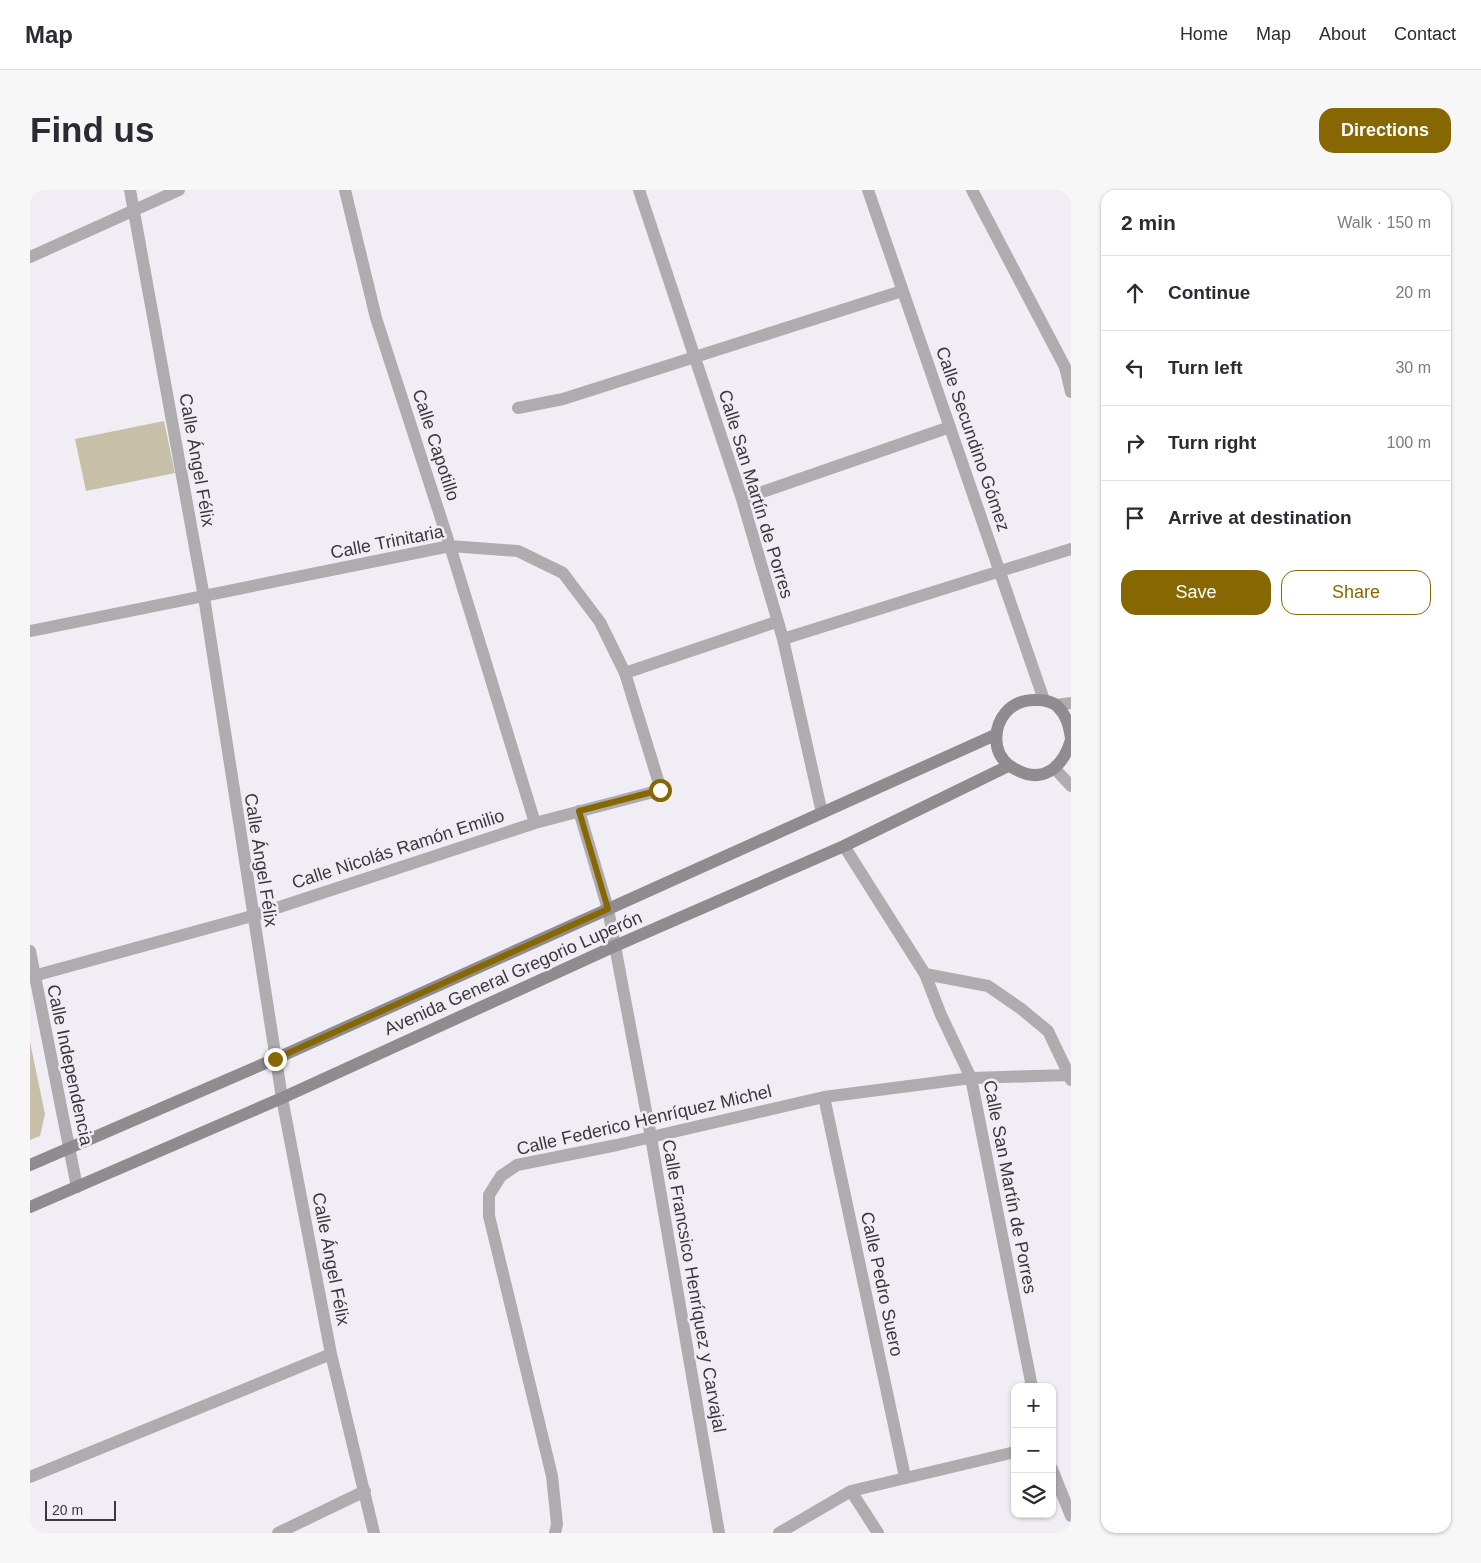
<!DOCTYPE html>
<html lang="en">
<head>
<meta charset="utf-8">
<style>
	:root { --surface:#fff; --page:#f7f7f7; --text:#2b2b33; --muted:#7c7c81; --line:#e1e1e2; --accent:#866702 }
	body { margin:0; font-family:Helvetica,sans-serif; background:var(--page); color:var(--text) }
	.controls { position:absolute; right:15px; bottom:15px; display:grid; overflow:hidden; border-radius:10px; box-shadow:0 1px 4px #0004 }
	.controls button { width:45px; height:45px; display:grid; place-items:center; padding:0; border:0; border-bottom:1px solid var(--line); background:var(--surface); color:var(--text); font:25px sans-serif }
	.scale { position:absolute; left:15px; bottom:12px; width:71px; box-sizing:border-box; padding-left:5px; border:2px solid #3b393c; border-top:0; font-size:14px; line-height:18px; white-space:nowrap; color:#3b393c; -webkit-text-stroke:4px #f1edf4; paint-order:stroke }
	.stop { position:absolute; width:15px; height:15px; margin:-11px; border:4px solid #866702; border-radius:50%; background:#fff }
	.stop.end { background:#866702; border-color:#fff; box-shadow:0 1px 5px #0008 }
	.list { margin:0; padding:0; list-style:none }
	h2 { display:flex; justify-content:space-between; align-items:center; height:65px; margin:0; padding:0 20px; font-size:21px }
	h2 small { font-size:16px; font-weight:400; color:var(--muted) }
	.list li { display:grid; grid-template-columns:32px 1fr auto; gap:15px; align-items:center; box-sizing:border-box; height:75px; padding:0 20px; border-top:1px solid var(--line) }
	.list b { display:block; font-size:19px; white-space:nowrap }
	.list em { font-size:16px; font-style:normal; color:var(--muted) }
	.actions { display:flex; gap:10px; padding:15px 20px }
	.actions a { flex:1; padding:11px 0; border:1px solid var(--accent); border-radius:15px; text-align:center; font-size:18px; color:var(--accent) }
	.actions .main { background:var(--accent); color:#fff }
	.icon { flex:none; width:28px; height:28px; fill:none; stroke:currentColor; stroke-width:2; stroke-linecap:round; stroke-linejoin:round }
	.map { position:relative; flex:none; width:1041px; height:1343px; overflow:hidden; border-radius:15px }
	header { display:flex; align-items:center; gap:30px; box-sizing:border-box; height:70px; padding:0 25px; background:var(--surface); border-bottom:1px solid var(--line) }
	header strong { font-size:24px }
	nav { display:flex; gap:28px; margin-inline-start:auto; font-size:18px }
	.intro { display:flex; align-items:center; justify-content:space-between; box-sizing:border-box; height:120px; padding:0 30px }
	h1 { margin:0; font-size:35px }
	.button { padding:12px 22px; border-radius:15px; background:var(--accent); color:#fff; font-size:18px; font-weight:700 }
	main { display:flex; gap:30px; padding:0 30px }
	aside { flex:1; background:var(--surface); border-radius:15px; box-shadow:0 1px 4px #0004 }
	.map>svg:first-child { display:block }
	.green { fill:#c8bfa9 }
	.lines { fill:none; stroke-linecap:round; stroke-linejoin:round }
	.street { stroke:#aeacaf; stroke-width:12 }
	.secondary { stroke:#8f8c90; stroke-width:12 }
	.route { stroke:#866702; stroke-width:6 }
	.labels { text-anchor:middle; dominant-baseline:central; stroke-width:5; stroke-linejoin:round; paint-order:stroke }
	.street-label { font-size:18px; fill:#3b393c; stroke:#f1edf4 }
</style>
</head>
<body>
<header>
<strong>Map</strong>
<nav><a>Home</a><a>Map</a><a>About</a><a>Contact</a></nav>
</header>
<div class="intro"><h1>Find us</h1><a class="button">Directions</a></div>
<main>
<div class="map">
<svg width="1041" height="1343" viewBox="0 0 1041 1343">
	<rect width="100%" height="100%" fill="#f1edf4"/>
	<path class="green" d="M 134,231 L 145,283 L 56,301 L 45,249 Z
		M 0,852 L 15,924 L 10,946 L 0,950 Z"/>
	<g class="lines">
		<path class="street" d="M 100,0 L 174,407 L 252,908 L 301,1164 L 344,1343
			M 315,0 L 346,128 L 420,356 L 505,633
			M 609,0 L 712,309 L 753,449 L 792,623
			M 838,0 L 1014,510
			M 942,0 L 1035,177 L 1041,202
			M 0,67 L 149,0
			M 488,218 L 533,209 L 872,101
			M 712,309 L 920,237
			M 0,441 L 420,356 L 488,361 L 533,383 L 570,432 L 595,483 L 631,600 L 505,633 L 222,726 L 0,787
			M 753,449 L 1041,359
			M 595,483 L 746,432
			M 1027,515 L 1041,513
			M 1025,579 L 1041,596
			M 549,621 L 578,719 L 621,947 L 689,1343
			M 814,656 L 895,784 L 911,825 L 941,888 L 1002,1197
			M 0,761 L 47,997
			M 895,784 L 958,796 L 990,818 L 1018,841 L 1039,885
			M 794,907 L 875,1287
			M 1022,1279 L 1041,1326
			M 0,1287 L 301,1164
			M 821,1301 L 848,1343
			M 248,1343 L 335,1301
			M 525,1343 L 527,1334 L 522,1286 L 459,1026 L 459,1005 L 471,986 L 487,975 L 587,955 L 794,907 L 941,888 L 1039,885 L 1041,890
			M 749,1343 L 821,1301 L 985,1262"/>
		<path class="secondary" d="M 1041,548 C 1039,536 1037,526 1028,517 C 1024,512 1014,510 1007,510 C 980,509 963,530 967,556 C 969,566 976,575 985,579 C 1013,595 1033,577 1041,550
			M 0,975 L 245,869 L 965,545
			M 0,1017 L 252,908 L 585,756 L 814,656 L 978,576"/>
	</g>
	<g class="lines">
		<path class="route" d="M 245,869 L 578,719 L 549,621 L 630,600"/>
	</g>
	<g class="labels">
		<g class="street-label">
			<text transform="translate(943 249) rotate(71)">Calle Secundino Gómez</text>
			<text transform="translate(406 255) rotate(72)">Calle Capotillo</text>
			<text transform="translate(167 270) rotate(80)">Calle Ángel Félix</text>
			<text transform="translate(726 304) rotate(73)">Calle San Martín de Porres</text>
			<text transform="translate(357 352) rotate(-11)">Calle Trinitaria</text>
			<text transform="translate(368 659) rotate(-18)">Calle Nicolás Ramón Emilio</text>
			<text transform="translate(231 670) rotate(81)">Calle Ángel Félix</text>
			<text transform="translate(483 783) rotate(-24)">Avenida General Gregorio Luperón</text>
			<text transform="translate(40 875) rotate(78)">Calle Independencia</text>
			<text transform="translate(614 930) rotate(-13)">Calle Federico Henríquez Michel</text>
			<text transform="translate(980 997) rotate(79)">Calle San Martín de Porres</text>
			<text transform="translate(301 1069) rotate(79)">Calle Ángel Félix</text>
			<text transform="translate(852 1094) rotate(78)">Calle Pedro Suero</text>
			<text transform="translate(664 1096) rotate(80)">Calle Francsico Henríquez y Carvajal</text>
		</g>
	</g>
</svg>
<div class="controls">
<button>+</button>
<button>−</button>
<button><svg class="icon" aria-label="layers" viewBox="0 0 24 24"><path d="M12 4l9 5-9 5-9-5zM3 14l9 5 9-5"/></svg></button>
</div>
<div class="scale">20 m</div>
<div class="stop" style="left:630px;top:600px"></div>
<div class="stop end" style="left:245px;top:869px"></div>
</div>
<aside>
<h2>2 min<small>Walk · 150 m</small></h2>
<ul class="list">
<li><svg class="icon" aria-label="ahead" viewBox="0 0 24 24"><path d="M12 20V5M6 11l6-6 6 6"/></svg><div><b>Continue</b></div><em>20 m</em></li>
<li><svg class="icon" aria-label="left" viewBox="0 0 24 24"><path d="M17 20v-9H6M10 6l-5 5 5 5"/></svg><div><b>Turn left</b></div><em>30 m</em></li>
<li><svg class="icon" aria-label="right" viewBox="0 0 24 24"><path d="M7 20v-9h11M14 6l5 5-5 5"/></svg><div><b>Turn right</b></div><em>100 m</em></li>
<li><svg class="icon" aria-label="arrive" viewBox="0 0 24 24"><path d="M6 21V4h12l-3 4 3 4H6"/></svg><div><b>Arrive at destination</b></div></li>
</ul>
<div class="actions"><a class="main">Save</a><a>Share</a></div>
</aside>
</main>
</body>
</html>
